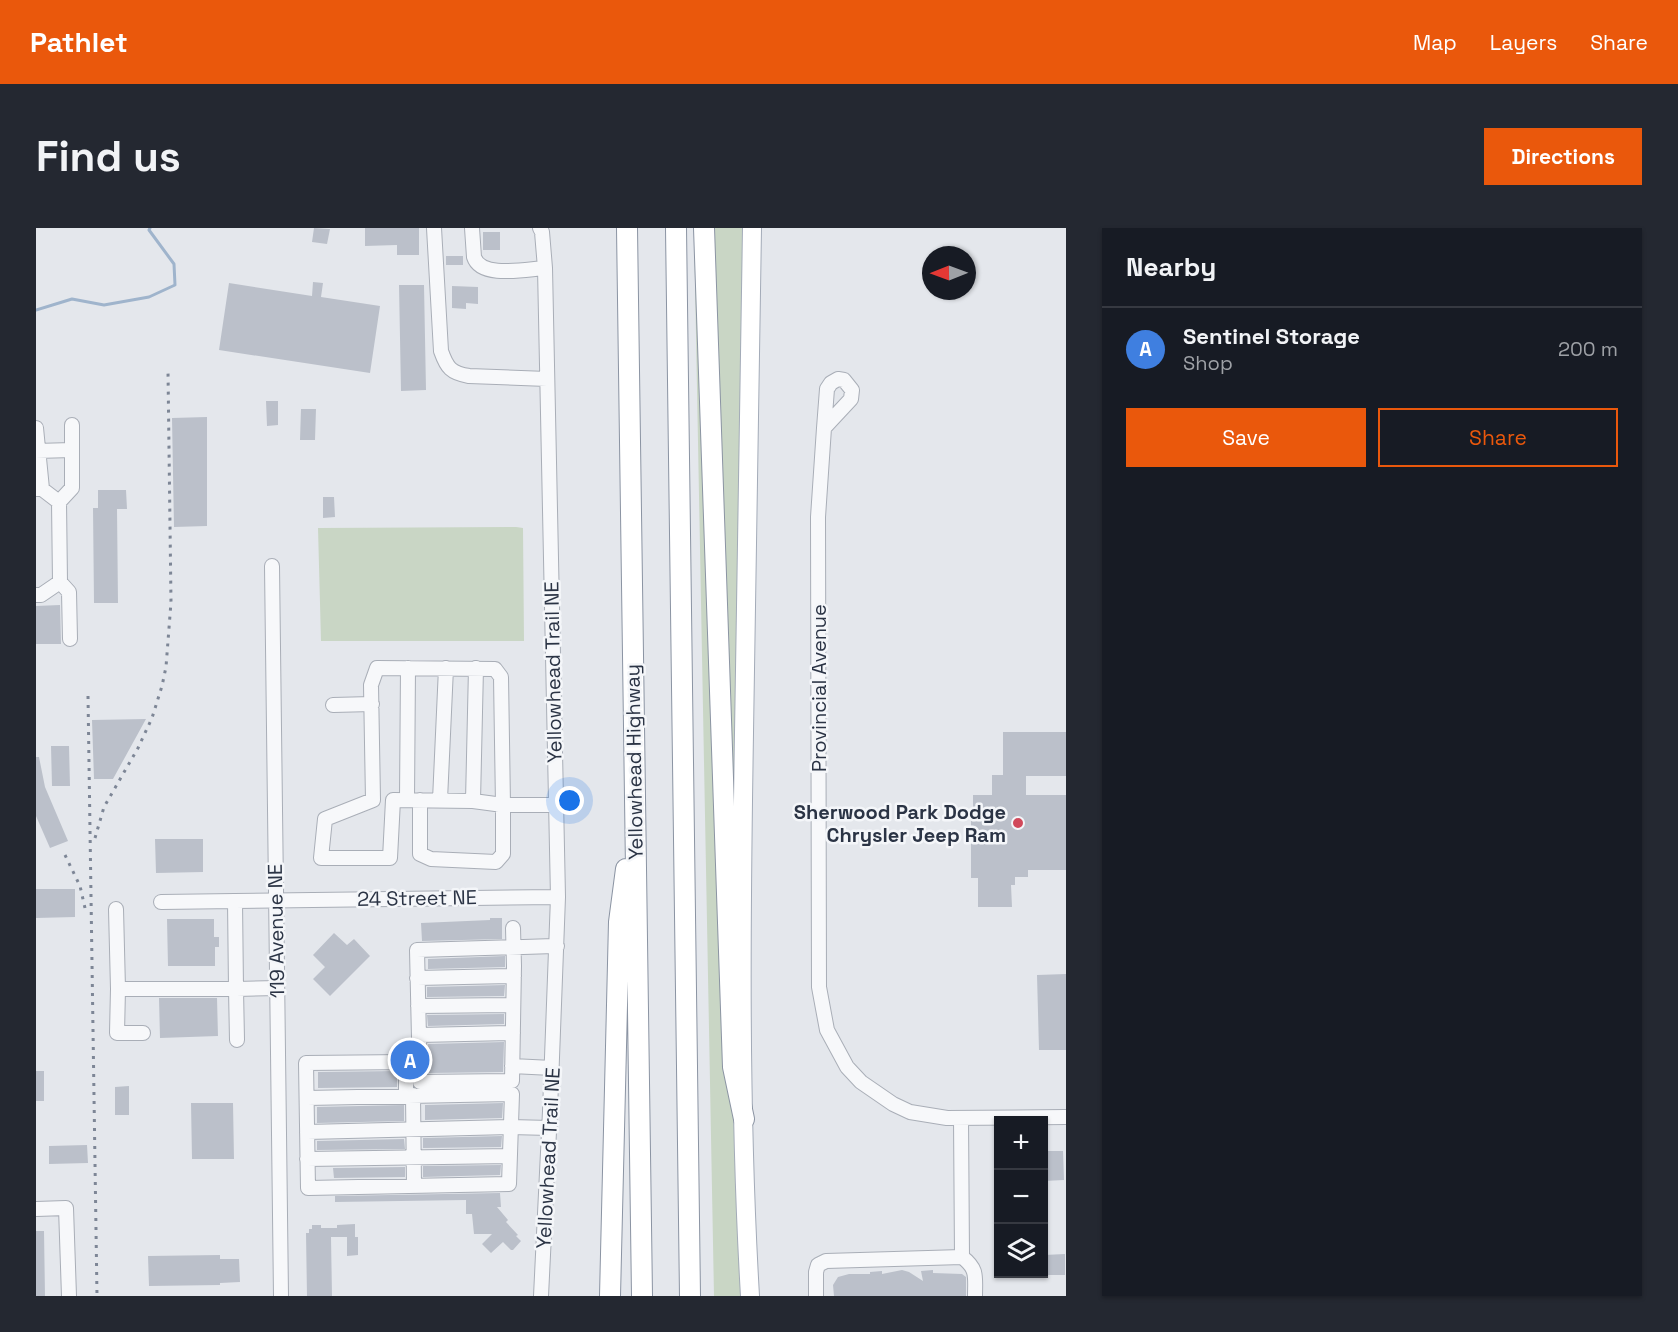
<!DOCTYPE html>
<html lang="en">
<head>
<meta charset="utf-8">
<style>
	:root { --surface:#171b24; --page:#242831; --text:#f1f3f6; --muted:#9ea1a6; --line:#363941; --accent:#ea580c }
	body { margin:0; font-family:"Space Grotesk",sans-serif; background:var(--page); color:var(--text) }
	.controls { position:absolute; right:18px; bottom:18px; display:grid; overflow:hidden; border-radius:0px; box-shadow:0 2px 4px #0004 }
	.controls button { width:54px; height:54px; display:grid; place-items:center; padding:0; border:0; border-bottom:2px solid var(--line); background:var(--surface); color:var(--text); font:30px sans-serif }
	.compass { position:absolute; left:886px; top:18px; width:54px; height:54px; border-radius:50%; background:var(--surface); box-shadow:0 2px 4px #0004; rotate:269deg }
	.you { position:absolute; left:534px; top:573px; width:21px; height:21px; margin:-15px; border:4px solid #fff; border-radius:50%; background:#1a73e8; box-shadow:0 0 0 9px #1a73e833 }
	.badge { display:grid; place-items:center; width:39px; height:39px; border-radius:50%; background:var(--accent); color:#fff; font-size:20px; font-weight:700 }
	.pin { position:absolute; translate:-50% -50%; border:3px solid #fff; box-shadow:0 2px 6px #0006 }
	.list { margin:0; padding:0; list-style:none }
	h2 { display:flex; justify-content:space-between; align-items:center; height:78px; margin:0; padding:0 24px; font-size:26px }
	h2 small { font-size:20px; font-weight:400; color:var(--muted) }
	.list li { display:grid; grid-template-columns:39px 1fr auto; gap:18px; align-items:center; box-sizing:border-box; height:84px; padding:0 24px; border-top:2px solid var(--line) }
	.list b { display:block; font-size:22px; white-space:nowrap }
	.list p { margin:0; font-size:20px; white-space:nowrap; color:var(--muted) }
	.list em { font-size:20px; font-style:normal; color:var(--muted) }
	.actions { display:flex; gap:12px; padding:18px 24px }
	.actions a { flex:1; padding:14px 0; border:2px solid var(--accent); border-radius:0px; text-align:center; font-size:21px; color:var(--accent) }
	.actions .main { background:var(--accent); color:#fff }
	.icon { flex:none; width:33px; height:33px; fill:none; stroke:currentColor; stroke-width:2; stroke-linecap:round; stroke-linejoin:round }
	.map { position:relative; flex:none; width:1030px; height:1068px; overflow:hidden; border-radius:0px }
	header { display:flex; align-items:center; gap:36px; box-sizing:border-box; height:84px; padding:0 30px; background:var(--accent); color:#fff }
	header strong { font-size:28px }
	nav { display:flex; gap:33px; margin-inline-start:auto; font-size:21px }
	.intro { display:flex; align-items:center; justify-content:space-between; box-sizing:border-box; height:144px; padding:0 36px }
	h1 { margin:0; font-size:42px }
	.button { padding:15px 27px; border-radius:0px; background:var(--accent); color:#fff; font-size:21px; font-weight:700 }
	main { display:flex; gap:36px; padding:0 36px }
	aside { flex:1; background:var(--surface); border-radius:0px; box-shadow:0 2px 4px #0004 }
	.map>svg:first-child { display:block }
	.green { fill:#c9d6c5 }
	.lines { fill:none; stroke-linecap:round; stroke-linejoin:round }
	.stream { stroke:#9fb4cc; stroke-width:3 }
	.building { fill:#bbc0ca }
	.minor-casing { stroke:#a9aeb7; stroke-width:16 }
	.major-casing { stroke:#a3abb8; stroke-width:20 }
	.highway-casing { stroke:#8b94a3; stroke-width:22 }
	.minor { stroke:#f7f8fa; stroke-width:14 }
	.major { stroke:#fff; stroke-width:18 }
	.highway { stroke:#fff; stroke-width:20 }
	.rail { stroke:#7d8696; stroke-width:3; stroke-dasharray:3 6; stroke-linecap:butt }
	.poi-dot { fill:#d1495b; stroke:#f4f6f9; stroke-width:2 }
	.labels { text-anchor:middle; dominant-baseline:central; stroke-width:5; stroke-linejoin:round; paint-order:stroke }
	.street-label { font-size:20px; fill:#2b3445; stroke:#f4f6f9 }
	.poi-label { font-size:20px; font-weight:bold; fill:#2b3445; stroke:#f4f6f9; text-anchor:end }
</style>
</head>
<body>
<header>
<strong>Pathlet</strong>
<nav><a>Map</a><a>Layers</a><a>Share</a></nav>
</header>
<div class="intro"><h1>Find us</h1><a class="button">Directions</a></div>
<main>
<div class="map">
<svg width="1030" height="1068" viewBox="0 0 1030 1068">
	<rect width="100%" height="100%" fill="#e4e7ec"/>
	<path class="green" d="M 658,0 L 661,0 L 706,1068 L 678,1068 Z
		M 677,0 L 709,0 L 698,606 Z
		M 480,299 L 487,300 L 488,413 L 285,413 L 282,300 Z"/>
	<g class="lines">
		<path class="stream" d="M 0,82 L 36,71 L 68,77 L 113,69 L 139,57 L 138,36 L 113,2 L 114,0"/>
	</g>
	<path class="building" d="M 278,0 L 294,1 L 291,16 L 276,14 Z
		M 329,0 L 383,0 L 383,27 L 361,27 L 361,17 L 329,18 Z
		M 447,4 L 464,4 L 464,22 L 447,22 Z
		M 410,28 L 427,28 L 427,37 L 410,37 Z
		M 277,54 L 287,55 L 285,69 L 344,78 L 334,145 L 183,122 L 193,55 L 276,68 Z
		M 363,57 L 388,57 L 390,162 L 365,163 Z
		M 416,58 L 442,59 L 442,76 L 430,75 L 430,81 L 416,80 Z
		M 230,173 L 242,173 L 242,197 L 231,198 Z
		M 265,181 L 280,181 L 279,212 L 264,212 Z
		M 171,189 L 171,298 L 138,299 L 136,190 Z
		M 62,262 L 90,262 L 91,281 L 81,281 L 82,375 L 58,375 L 57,280 L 62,280 Z
		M 287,269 L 298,269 L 299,289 L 287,290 Z
		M 24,377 L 25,416 L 0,416 L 0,378 Z
		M 110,491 L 77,551 L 58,551 L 56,492 Z
		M 967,504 L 1030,504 L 1030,548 L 990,548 L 990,567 L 1030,567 L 1030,642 L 992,642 L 992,649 L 979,649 L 979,657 L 975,657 L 976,679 L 942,679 L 942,650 L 935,650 L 935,581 L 937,581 L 937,567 L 956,567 L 956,547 L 967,547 Z
		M 15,518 L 33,518 L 34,558 L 16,558 Z
		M 0,529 L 3,529 L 9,559 L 32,613 L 14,620 L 0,588 Z
		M 119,611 L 167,611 L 167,644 L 120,645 Z
		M 0,661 L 39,661 L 39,689 L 0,690 Z
		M 454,690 L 466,690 L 466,711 L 386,713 L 385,695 L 454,692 Z
		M 131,691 L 178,691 L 178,709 L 183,709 L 183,719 L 179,719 L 179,738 L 132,738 Z
		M 298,705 L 311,717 L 318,711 L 334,728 L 294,768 L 277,751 L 289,739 L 277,727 Z
		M 469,728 L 469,739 L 392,741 L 392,731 Z
		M 1030,746 L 1030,822 L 1003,822 L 1001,747 Z
		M 469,757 L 468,768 L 391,769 L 391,759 Z
		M 123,770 L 181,770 L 182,808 L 124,810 Z
		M 468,786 L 468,796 L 392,798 L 391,787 Z
		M 468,814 L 467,844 L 393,845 L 392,816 Z
		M 0,843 L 8,843 L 8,873 L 0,873 Z
		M 361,843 L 361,859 L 282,860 L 282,844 Z
		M 93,858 L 93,887 L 79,887 L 79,859 Z
		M 155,875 L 197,875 L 198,931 L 156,931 Z
		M 467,875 L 466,890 L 389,892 L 389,877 Z
		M 368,877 L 368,893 L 281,895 L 281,879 Z
		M 466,908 L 465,919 L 387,920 L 387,910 Z
		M 368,911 L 369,921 L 281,922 L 281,913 Z
		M 51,917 L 52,935 L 13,936 L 13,918 Z
		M 1008,923 L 1027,923 L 1028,952 L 1008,953 Z
		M 465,937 L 464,947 L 387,949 L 387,938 Z
		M 369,939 L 369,949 L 298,950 L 297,940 Z
		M 464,965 L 465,979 L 461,979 L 472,992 L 470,994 L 482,1007 L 480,1008 L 485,1013 L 477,1022 L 475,1022 L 467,1014 L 455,1025 L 446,1016 L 456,1006 L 438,1006 L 436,986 L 430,986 L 430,972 L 299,974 L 299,968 Z
		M 319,996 L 319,1009 L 322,1009 L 322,1027 L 311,1028 L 311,1009 L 295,1009 L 296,1068 L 271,1068 L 270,1005 L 273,1005 L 273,1001 L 276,1001 L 276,997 L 285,997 L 285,1000 L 301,1000 L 301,997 Z
		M 0,1003 L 8,1003 L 9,1068 L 0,1068 Z
		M 1029,1026 L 1029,1047 L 1008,1047 L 1008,1027 Z
		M 184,1027 L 184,1031 L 203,1031 L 204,1054 L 184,1055 L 184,1057 L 113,1058 L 112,1028 Z
		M 866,1042 L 873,1044 L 887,1053 L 885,1043 L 897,1042 L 897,1045 L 926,1046 L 930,1049 L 930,1068 L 798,1068 L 797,1057 L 802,1049 L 813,1046 L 834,1046 L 834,1044 L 846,1043 L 846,1046 Z"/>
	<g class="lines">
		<g class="minor-casing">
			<path id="minor" d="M 398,0 L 405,123 C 411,140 415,145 433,148 L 511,151
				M 436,0 L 438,29 C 445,51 490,41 509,40
				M 504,0 L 506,4 L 509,40 L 522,669 L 514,883 L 505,1068
				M 802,151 L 808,152 L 816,162 L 815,171 L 788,200 L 791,161 L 795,155 Z
				M 0,200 L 6,261
				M 788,200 L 782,289 L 783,759 L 791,802 L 811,839 L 825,854 L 857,876 L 874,884 L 911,890 L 1030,889
				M 0,223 L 36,222
				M 0,261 L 6,261 L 23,274 L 24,354 L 5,367 L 0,367
				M 23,274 L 36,260 L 36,197
				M 236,338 L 245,1068
				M 24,354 L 33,364 L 34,411
				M 297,477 L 336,476
				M 371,572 L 372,440
				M 384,572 L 384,626 L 395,631 L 460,634 L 467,626 L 467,577 L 437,573 L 357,572 L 354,630 L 285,630 L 289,591 L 337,572 L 335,457 L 341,440 L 459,441 L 465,449 L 467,577 L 520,577
				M 404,572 L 410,440
				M 437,573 L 440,440
				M 125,674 L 199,673
				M 80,681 L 82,761 L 200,761 L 199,673 L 522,669
				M 477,700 L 478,738 L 476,853 L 384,854 L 381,722 C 427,721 474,719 521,718
				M 381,750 L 478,748
				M 82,761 L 81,805 L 107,805
				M 382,778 L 477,777
				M 383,807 L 477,805
				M 201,812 L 200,761 L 241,760
				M 476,838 L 516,840
				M 377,867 L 378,958
				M 271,870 L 476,866 L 473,956 L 272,960 L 270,835 L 370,834 L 370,867
				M 271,904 L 474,899 L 514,900
				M 271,931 L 474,928
				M 0,981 L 30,980 L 33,1068
				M 926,1029 C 942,1041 939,1049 939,1068
				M 780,1068 L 780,1044 L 782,1037 L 790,1033 L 926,1029 L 925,890"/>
		</g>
		<g class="major-casing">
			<path id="major" d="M 714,1068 C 703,881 705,692 708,505 C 710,336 713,168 716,0"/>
		</g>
		<g class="highway-casing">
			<path id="highway" d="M 591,0 L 606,1068
				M 640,0 L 654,1068
				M 668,0 L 697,839 L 708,891
				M 574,1068 L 583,694 L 590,641"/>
		</g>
		<use href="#minor" class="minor"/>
		<use href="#major" class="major"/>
		<use href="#highway" class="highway"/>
		<path class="rail" d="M 52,468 L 61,1068
			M 59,610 L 68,579 L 102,520 L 116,490 L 126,458 L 130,439 L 135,374 L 132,143
			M 29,627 L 44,658 L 49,680"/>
	</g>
	<circle class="poi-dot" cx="982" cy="595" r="6"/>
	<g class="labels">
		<g class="street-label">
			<text transform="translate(517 444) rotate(-91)">Yellowhead Trail NE</text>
			<text transform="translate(783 460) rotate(-90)">Provincial Avenue</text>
			<text transform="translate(598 534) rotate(-91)">Yellowhead Highway</text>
			<text transform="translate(381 670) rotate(-1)">24 Street NE</text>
			<text transform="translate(240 703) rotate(-91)">119 Avenue NE</text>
			<text transform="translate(512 930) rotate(-87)">Yellowhead Trail NE</text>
		</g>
		<g class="poi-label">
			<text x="970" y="584">Sherwood Park Dodge<tspan x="970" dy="23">Chrysler Jeep Ram</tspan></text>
		</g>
	</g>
</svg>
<div class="controls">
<button>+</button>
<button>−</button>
<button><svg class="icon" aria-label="layers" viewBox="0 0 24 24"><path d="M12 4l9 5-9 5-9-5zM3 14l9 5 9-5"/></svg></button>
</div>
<svg class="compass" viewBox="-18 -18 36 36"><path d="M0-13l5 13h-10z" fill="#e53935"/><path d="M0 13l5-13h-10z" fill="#9ea1a6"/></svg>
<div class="you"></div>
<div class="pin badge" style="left:374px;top:832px;background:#3f7fe0">A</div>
</div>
<aside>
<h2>Nearby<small></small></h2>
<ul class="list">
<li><span class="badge" style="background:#3f7fe0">A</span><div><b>Sentinel Storage</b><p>Shop</p></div><em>200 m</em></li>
</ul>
<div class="actions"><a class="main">Save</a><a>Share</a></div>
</aside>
</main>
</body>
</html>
